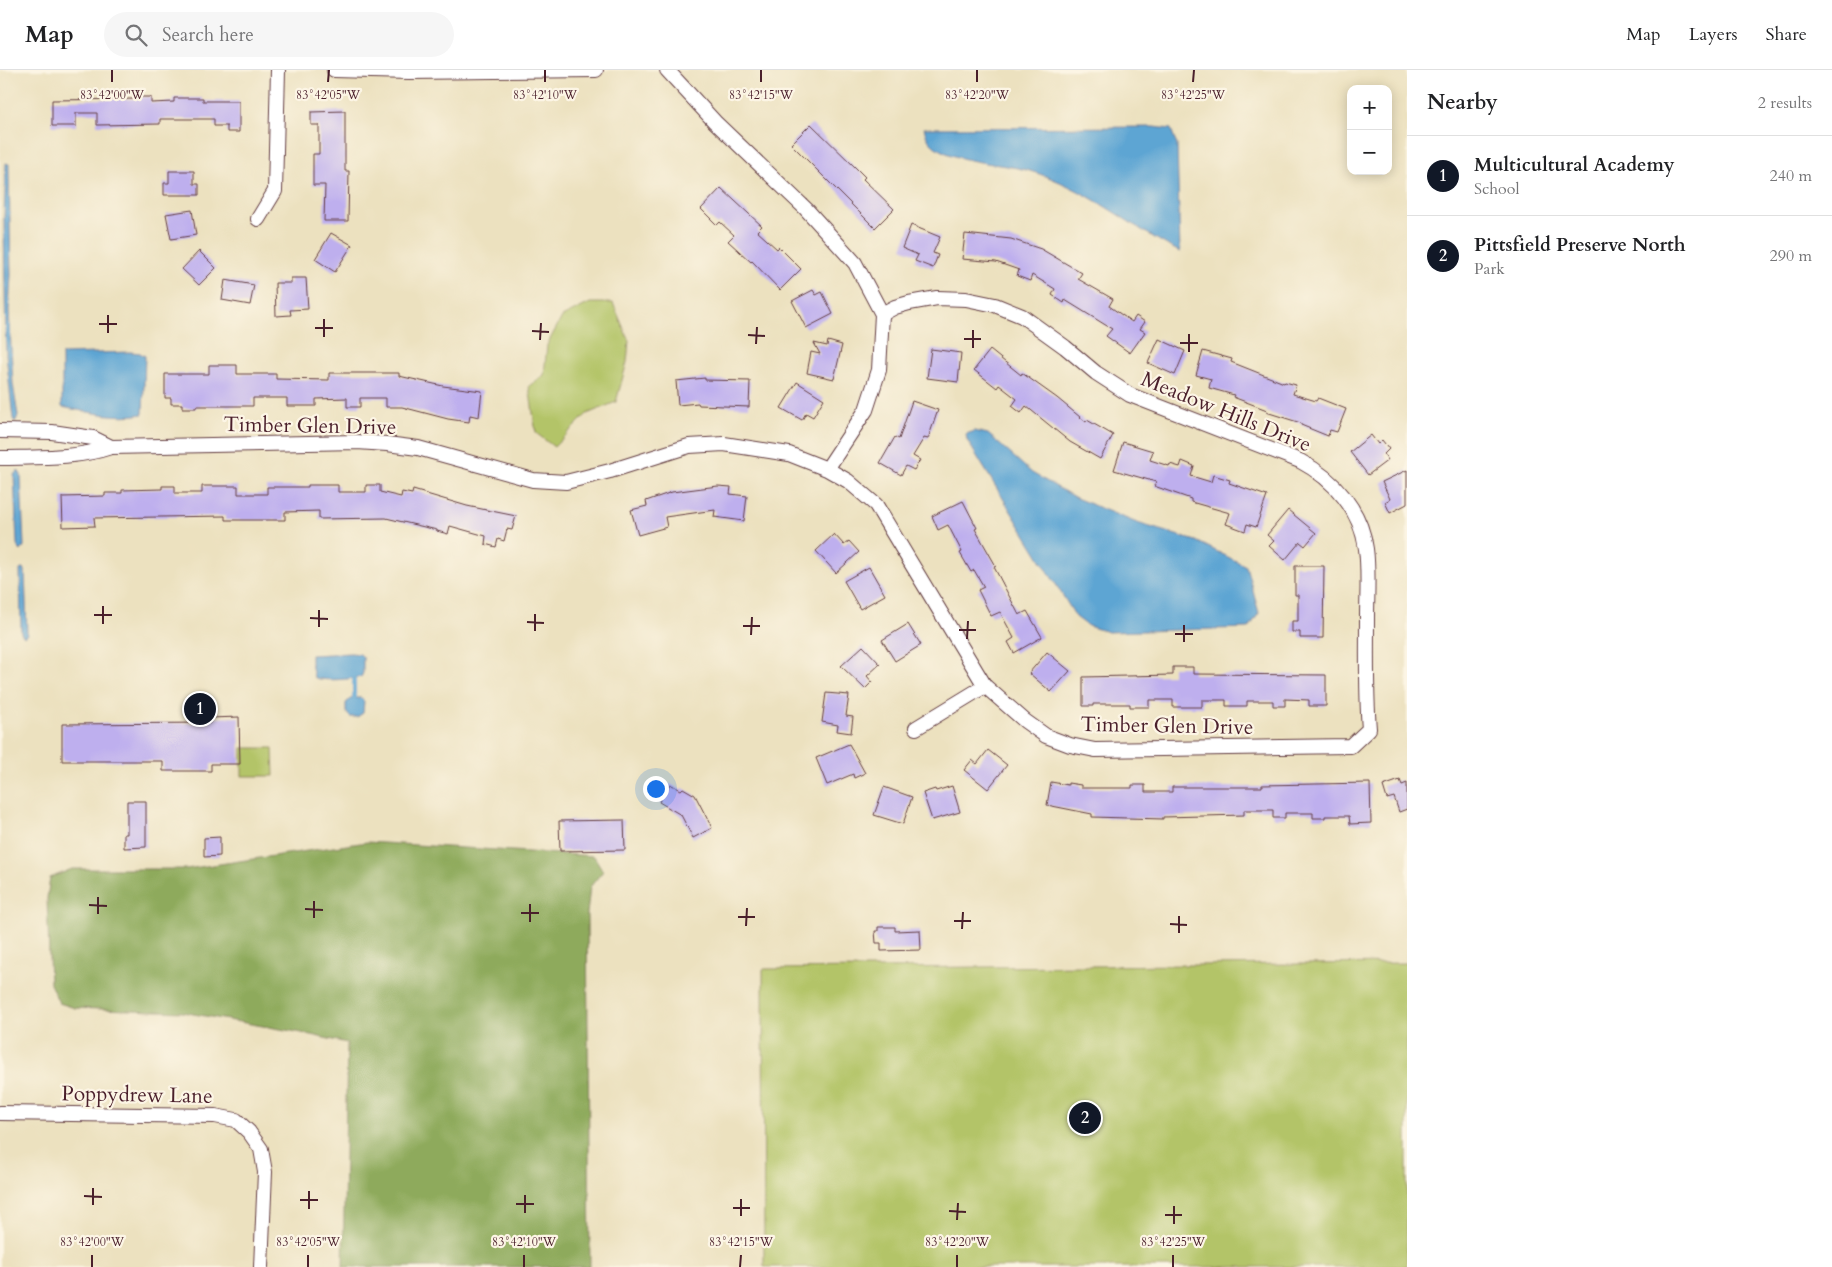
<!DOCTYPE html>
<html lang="en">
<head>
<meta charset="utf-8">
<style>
	:root { --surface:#fff; --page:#f6f6f6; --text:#202124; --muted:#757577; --line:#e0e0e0; --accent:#111827 }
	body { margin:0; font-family:Cardo,serif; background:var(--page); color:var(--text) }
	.controls { position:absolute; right:15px; top:15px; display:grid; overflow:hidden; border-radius:10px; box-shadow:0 2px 12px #0003 }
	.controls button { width:45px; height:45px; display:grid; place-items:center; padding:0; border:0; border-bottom:1px solid var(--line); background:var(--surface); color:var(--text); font:25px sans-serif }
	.you { position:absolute; left:655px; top:718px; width:18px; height:18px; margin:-12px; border:4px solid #fff; border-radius:50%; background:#1a73e8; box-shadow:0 0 0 8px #1a73e833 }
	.badge { display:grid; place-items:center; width:32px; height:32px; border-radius:50%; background:var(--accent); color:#fff; font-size:16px; font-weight:700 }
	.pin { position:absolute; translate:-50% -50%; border:2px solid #fff; box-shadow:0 1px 5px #0006 }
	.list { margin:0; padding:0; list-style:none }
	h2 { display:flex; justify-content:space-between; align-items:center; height:65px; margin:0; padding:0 20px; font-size:21px }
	h2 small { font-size:16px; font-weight:400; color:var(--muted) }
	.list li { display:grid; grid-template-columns:32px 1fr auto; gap:15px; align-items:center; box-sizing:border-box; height:80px; padding:0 20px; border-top:1px solid var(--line) }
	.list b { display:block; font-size:19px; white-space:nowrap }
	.list p { margin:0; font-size:16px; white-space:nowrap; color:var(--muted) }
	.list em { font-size:16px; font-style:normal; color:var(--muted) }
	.icon { flex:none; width:28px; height:28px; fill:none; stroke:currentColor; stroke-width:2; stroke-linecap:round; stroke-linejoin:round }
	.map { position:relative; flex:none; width:1407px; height:1197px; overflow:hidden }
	header { display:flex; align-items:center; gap:30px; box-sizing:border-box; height:70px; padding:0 25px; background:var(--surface); border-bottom:1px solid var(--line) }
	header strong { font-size:24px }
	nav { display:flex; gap:28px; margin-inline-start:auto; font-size:18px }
	.search { width:350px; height:45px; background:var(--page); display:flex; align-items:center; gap:12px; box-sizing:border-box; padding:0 18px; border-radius:28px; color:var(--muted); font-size:19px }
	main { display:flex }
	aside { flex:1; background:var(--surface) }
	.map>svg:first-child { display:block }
	.green { fill:#b3c467; stroke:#7e7249 }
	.forest { fill:#8eaa5c; stroke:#6c6444 }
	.water { fill:#5da5d3; stroke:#54627f }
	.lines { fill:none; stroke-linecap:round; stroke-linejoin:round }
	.stream { stroke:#5da5d3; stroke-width:4 }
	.building { fill:#beafee }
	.minor-casing { stroke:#623c41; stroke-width:16 }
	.minor { stroke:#fff; stroke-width:14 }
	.ticks { fill:none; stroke:#4a1f2b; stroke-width:2 }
	.labels { text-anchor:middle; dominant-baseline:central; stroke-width:4.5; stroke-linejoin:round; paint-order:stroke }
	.street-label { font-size:21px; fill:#4a1f2b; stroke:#fcf5e5 }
	.ticks-label { font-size:12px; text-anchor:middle; fill:#4a1f2b; stroke:#fcf5e5; stroke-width:4.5; stroke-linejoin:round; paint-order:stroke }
</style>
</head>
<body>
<header>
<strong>Map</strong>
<div class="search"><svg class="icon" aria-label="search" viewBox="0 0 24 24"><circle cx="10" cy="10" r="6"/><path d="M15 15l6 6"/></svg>Search here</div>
<nav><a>Map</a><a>Layers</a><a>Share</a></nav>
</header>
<main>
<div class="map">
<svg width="1407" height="1197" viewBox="0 0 1407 1197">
	<rect width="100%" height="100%" fill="#fcf5e5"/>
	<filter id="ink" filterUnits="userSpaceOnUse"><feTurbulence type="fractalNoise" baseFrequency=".02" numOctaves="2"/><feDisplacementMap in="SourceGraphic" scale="10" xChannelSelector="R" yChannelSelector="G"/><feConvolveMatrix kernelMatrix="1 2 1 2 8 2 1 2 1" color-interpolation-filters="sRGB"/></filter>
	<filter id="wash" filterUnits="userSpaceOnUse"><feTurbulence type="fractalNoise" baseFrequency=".0096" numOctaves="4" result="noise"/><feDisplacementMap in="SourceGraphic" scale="20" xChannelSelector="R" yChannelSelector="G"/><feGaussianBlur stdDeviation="1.12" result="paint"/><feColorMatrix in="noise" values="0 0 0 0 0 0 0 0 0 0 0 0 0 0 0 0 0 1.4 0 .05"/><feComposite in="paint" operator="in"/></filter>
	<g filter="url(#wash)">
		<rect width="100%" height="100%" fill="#ece1bf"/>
		<path class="green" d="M 590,233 L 613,233 L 629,271 L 627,292 L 616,332 L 587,344 L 554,377 L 536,363 L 529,316 L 544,305 L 547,275 L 562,247 Z
			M 242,678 L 273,678 L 274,706 L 242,706 Z
			M 1407,893 L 1407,1197 L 764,1197 L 763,899 Z"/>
		<path class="forest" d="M 367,772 L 594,786 L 603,801 L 590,817 L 587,844 L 590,1197 L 343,1197 L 347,973 L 297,962 L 182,942 L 75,938 L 59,933 L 50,914 L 47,828 L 50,808 L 72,799 L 186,799 Z"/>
		<path class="water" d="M 1154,57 L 1171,59 L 1177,75 L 1180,182 C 1129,156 1086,117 1030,101 C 1005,93 942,93 928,69 C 926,66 925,61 924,58 Z
			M 6,93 L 9,94 L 9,101 L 11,205 L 9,240 L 13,314 L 18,346 L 15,352 L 13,349 L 6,284 L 4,148 Z
			M 130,282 L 140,283 L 145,286 L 143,344 C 116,349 88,342 62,337 L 62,284 Z
			M 975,361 L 988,364 L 1032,403 L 1076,428 L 1137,453 L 1196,471 L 1246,496 L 1259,543 L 1249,558 L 1108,562 L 1088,556 L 1076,547 L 967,370 L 966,364 Z
			M 18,400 L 21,405 L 24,476 L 21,481 L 18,478 L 17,474 L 14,405 Z
			M 23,498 L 25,500 L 27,564 L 24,567 L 21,563 L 20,500 Z
			M 351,583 L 360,584 L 363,587 L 363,603 L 361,607 C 353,609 321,612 314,607 L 311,593 L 311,585 Z
			M 352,628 L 361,628 L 364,631 L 363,643 L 357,647 L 350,647 L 346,642 L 346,633 Z"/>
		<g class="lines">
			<path class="stream" d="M 354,609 L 354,628"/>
		</g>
		<g id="blocks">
			<path class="building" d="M 136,27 L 151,27 L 151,33 L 174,32 L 174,28 L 203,28 L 203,31 L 239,31 L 239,62 L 227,62 L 227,56 L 214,56 L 214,49 L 160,49 L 160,54 L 97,55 L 97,43 L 76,43 L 76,56 L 52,56 L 52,30 L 136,29 Z
				M 345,41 L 345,101 L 349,101 L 348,151 L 324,151 L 325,115 L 313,115 L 313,84 L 319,84 L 319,55 L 311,55 L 311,42 Z
				M 811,54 L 856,98 L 865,107 L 863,109 L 894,139 L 875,158 L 791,74 Z
				M 169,101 L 194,101 L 194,114 L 199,114 L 199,125 L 164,125 L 164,113 L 169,113 Z
				M 721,118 L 762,156 L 757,161 L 777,179 L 779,177 L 801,199 L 780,220 L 752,191 L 751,192 L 728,171 L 734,165 L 720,152 L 717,155 L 701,139 Z
				M 192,140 L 196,165 L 171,169 L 166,144 Z
				M 911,155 L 940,167 L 933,183 L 938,185 L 933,198 L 915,191 L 918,185 L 902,178 Z
				M 331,163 L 352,175 L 335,202 L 315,189 Z
				M 965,164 L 1011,169 L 1041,179 L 1082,203 L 1078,209 L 1113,229 L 1109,236 L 1132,252 L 1136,246 L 1145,252 L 1140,259 L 1145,262 L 1130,283 L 1106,266 L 1112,259 L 1065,230 L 1064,233 L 1052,225 L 1055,219 L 1032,205 L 1030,211 L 1017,206 L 1019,200 L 996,192 L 962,189 Z
				M 199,181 L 216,198 L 199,215 L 182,199 Z
				M 291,208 L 306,208 L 308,239 L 290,240 L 291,245 L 276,246 L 275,213 L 291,213 Z
				M 225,210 L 254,215 L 250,235 L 222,230 Z
				M 813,220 L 816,225 L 822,222 L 833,244 L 806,258 L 792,231 Z
				M 1159,269 L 1185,281 L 1175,305 L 1148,293 Z
				M 828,271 L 842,275 L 834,309 L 807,303 L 811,282 L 820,284 L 814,273 L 827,276 Z
				M 931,279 L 961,283 L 958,312 L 927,308 Z
				M 990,280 L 1021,305 L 1022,303 L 1057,328 L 1086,352 L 1087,350 L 1113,365 L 1100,389 L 1070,372 L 1026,336 L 1021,343 L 1012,336 L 1017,329 L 999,315 L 997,318 L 974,300 Z
				M 1203,281 L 1232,289 L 1231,292 L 1284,313 L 1285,312 L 1296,315 L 1293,324 L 1316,331 L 1318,328 L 1346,339 L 1337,362 L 1330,360 L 1328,366 L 1301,355 L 1301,353 L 1266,342 L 1267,340 L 1233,327 L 1234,325 L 1209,318 L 1211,309 L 1196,305 Z
				M 209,295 L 237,295 L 237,304 L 276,304 L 276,309 L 329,310 L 329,303 L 399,303 L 399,306 L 443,316 L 482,321 L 479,347 L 470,345 L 469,352 L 448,349 L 402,337 L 386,337 L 386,328 L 360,328 L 360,337 L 347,337 L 347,328 L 316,329 L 316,336 L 287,336 L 287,328 L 253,328 L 253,336 L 196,336 L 196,338 L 182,338 L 182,334 L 171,334 L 171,328 L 165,328 L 165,304 L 209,304 Z
				M 705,308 L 705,310 L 750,311 L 749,337 L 699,335 L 698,333 L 678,335 L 676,311 Z
				M 797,312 L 824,329 L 813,347 L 806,343 L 802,350 L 781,338 Z
				M 912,331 L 938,340 L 928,369 L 924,368 L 913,386 L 920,390 L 914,400 L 906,396 L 901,405 L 880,393 L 895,367 L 899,369 Z
				M 1371,365 L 1378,374 L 1382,370 L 1389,379 L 1384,384 L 1388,390 L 1368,405 L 1350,382 Z
				M 1123,372 L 1153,381 L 1150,390 L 1169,396 L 1170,394 L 1180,397 L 1182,391 L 1194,396 L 1191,406 L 1211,412 L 1213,405 L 1230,410 L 1229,413 L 1267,426 L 1256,457 L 1247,454 L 1245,461 L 1226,454 L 1230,443 L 1191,432 L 1191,429 L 1154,416 L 1156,412 L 1114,400 Z
				M 1407,400 L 1407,434 L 1390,443 L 1385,432 L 1390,429 L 1382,412 Z
				M 308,415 L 338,415 L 338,422 L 366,422 L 366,415 L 380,415 L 380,422 L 401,427 L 402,422 L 412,424 L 413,420 L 467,436 L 516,446 L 512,460 L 507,459 L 504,471 L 498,469 L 496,477 L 485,474 L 486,466 L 450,456 L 448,464 L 437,461 L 437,460 L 386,448 L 319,449 L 319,441 L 285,442 L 285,450 L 225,450 L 225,446 L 94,448 L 95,456 L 63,457 L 62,427 L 105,426 L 105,423 L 122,423 L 122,420 L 162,419 L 162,416 L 175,416 L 175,423 L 202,423 L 202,416 L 238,416 L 238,424 L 267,424 L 267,417 L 308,417 Z
				M 718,416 L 731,417 L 730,424 L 747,426 L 744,451 L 714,447 L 715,440 L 665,447 L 667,457 L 638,465 L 631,440 L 647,436 L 646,431 L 672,422 Z
				M 963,431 L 977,458 L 975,459 L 996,496 L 994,497 L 1019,545 L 1027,541 L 1042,567 L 1014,583 L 1008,572 L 1014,568 L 1000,542 L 991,546 L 978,520 L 984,517 L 974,500 L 971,502 L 960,483 L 962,482 L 948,455 L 938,460 L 932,446 Z
				M 1288,440 L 1316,463 L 1305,476 L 1300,472 L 1285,490 L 1269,476 L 1274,471 L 1267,465 Z
				M 834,464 L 844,475 L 849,471 L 859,482 L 836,503 L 816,481 Z
				M 1295,496 L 1324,496 L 1323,568 L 1300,568 L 1300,562 L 1292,562 L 1292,551 L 1298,551 L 1298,525 L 1295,525 Z
				M 869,497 L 885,525 L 860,539 L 844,511 Z
				M 908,554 L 921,575 L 895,591 L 882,570 Z
				M 863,576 L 880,594 L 867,606 L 872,612 L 865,619 L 841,596 Z
				M 1047,582 L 1070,601 L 1051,622 L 1029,603 Z
				M 1173,597 L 1193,597 L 1193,604 L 1326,605 L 1326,636 L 1309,636 L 1309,630 L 1285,629 L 1285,636 L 1273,636 L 1273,631 L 1247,631 L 1247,636 L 1226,636 L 1226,630 L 1202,630 L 1202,637 L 1173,637 L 1173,630 L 1149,630 L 1149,637 L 1130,637 L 1130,634 L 1093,634 L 1093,636 L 1083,636 L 1083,607 L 1173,605 Z
				M 826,623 L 849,625 L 846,646 L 853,647 L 851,663 L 837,661 L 838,655 L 822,652 Z
				M 239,647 L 240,694 L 211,694 L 211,701 L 163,701 L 163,691 L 62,691 L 62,654 L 210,653 L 210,648 Z
				M 849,674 L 865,703 L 854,708 L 853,704 L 827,715 L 816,688 Z
				M 988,680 L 1007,695 L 988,719 L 964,700 L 972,690 L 977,694 Z
				M 1400,710 L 1402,715 L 1407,713 L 1407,739 L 1399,742 L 1394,727 L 1387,729 L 1383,716 Z
				M 1051,712 L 1068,715 L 1068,713 L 1081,715 L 1081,718 L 1132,718 L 1132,715 L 1145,715 L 1145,722 L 1172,722 L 1172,717 L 1262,717 L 1262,715 L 1370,713 L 1371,753 L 1350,754 L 1349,746 L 1325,746 L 1325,748 L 1313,748 L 1313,743 L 1285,743 L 1285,748 L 1273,748 L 1273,740 L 1244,740 L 1244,745 L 1163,747 L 1163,749 L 1092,747 L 1092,744 L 1047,735 Z
				M 670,714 L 681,720 L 683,718 L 695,725 L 712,758 L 693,768 L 681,745 L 659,732 Z
				M 952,716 L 960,742 L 932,750 L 923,723 L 935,719 L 936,721 Z
				M 884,717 L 912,727 L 903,754 L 874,745 Z
				M 127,731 L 146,731 L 146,777 L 124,778 L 124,764 L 127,764 Z
				M 624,750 L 625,780 L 560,781 L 559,751 Z
				M 220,767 L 220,786 L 204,787 L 204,768 Z
				M 878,857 L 895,857 L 895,861 L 920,860 L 921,880 L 881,881 L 881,873 L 876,873 L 875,861 L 878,861 Z"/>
		</g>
	</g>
	<g filter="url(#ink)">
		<use href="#blocks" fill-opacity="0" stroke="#623c41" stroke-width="1"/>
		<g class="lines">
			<g class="minor-casing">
				<path id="minor" d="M 334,0 L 409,2 L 596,0
					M 667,0 L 715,52 L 806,139 L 855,193 L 882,244 L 879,300 L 866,340 L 827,399
					M 258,149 L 275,121 L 278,0
					M 0,361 L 52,362 L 93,368 L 111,377
					M 0,388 C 37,387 75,389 111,377 L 357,372 L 387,374 L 418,378 L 533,410 L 566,412 L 610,401 L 689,376 L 724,374 L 789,384 L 827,399 L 848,411 L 876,435 L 985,616 L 1025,651 L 1046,666 L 1070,675 L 1095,680 L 1351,676 L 1369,659 C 1366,622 1367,585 1367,548 C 1367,526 1369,501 1366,479 C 1361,440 1334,409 1300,391 L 1130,325 L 1096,303 L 1065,277 L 1022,246 L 995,235 L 966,229 L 937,228 L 909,233 L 895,237 L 882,244
					M 916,658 L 985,616
					M 0,1043 L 215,1046 L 236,1050 L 249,1062 L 261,1079 L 265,1102 L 261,1197"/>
			</g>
			<use href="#minor" class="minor"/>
		</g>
	</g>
	<path class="ticks" d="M 112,12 L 112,0M 328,12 L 329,0M 545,12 L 545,0M 761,12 L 761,0M 977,12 L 977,0M 1193,12 L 1194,0M 99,254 L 117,254M 315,258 L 333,258M 532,261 L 549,262M 108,263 L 108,245M 748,265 L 765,266M 324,267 L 324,249M 964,269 L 981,269M 540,270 L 541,253M 1180,273 L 1198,273M 756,274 L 757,257M 973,278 L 973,260M 1189,282 L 1189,264M 94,545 L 112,545M 310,548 L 328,549M 527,552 L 544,553M 103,554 L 103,536M 743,556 L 760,556M 319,557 L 319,540M 959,560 L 976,560M 535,561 L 535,544M 1175,564 L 1193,564M 751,565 L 752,547M 967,569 L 968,551M 1184,572 L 1184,555M 89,835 L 107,836M 305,839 L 323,840M 521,843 L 539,843M 98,844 L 98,827M 738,847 L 755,847M 314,848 L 314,831M 954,851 L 971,851M 530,852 L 530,834M 1170,854 L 1187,855M 746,856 L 747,838M 962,859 L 963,842M 1179,863 L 1179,846M 84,1126 L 102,1127M 300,1130 L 318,1130M 516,1134 L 534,1134M 93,1135 L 93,1118M 733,1138 L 750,1138M 309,1139 L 309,1121M 949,1141 L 966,1142M 525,1143 L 525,1125M 1165,1145 L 1182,1145M 741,1146 L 741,1129M 957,1150 L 958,1133M 1174,1154 L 1174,1136M 92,1197 L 92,1185M 308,1197 L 308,1185M 524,1197 L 524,1185M 740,1197 L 741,1185M 957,1197 L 957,1185M 1173,1197 L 1173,1185"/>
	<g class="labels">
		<g class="street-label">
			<text transform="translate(1226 342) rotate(22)">Meadow Hills Drive</text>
			<text transform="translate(310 356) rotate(1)">Timber Glen Drive</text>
			<text transform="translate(1167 656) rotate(1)">Timber Glen Drive</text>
			<text transform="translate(137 1025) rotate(1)">Poppydrew Lane</text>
		</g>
	</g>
	<g class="ticks-label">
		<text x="112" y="29">83°42'00"W</text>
		<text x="328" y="29">83°42'05"W</text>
		<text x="545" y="29">83°42'10"W</text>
		<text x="761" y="29">83°42'15"W</text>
		<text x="977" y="29">83°42'20"W</text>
		<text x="1193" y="29">83°42'25"W</text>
		<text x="92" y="1176">83°42'00"W</text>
		<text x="308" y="1176">83°42'05"W</text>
		<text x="524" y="1176">83°42'10"W</text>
		<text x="741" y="1176">83°42'15"W</text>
		<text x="957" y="1176">83°42'20"W</text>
		<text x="1173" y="1176">83°42'25"W</text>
	</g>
</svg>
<div class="controls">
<button>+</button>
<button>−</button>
</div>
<div class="you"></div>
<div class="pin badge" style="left:200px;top:639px">1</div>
<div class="pin badge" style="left:1085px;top:1048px">2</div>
</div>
<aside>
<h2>Nearby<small>2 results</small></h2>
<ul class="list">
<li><span class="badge">1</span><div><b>Multicultural Academy</b><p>School</p></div><em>240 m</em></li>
<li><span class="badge">2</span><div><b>Pittsfield Preserve North</b><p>Park</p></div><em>290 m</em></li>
</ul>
</aside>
</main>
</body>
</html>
